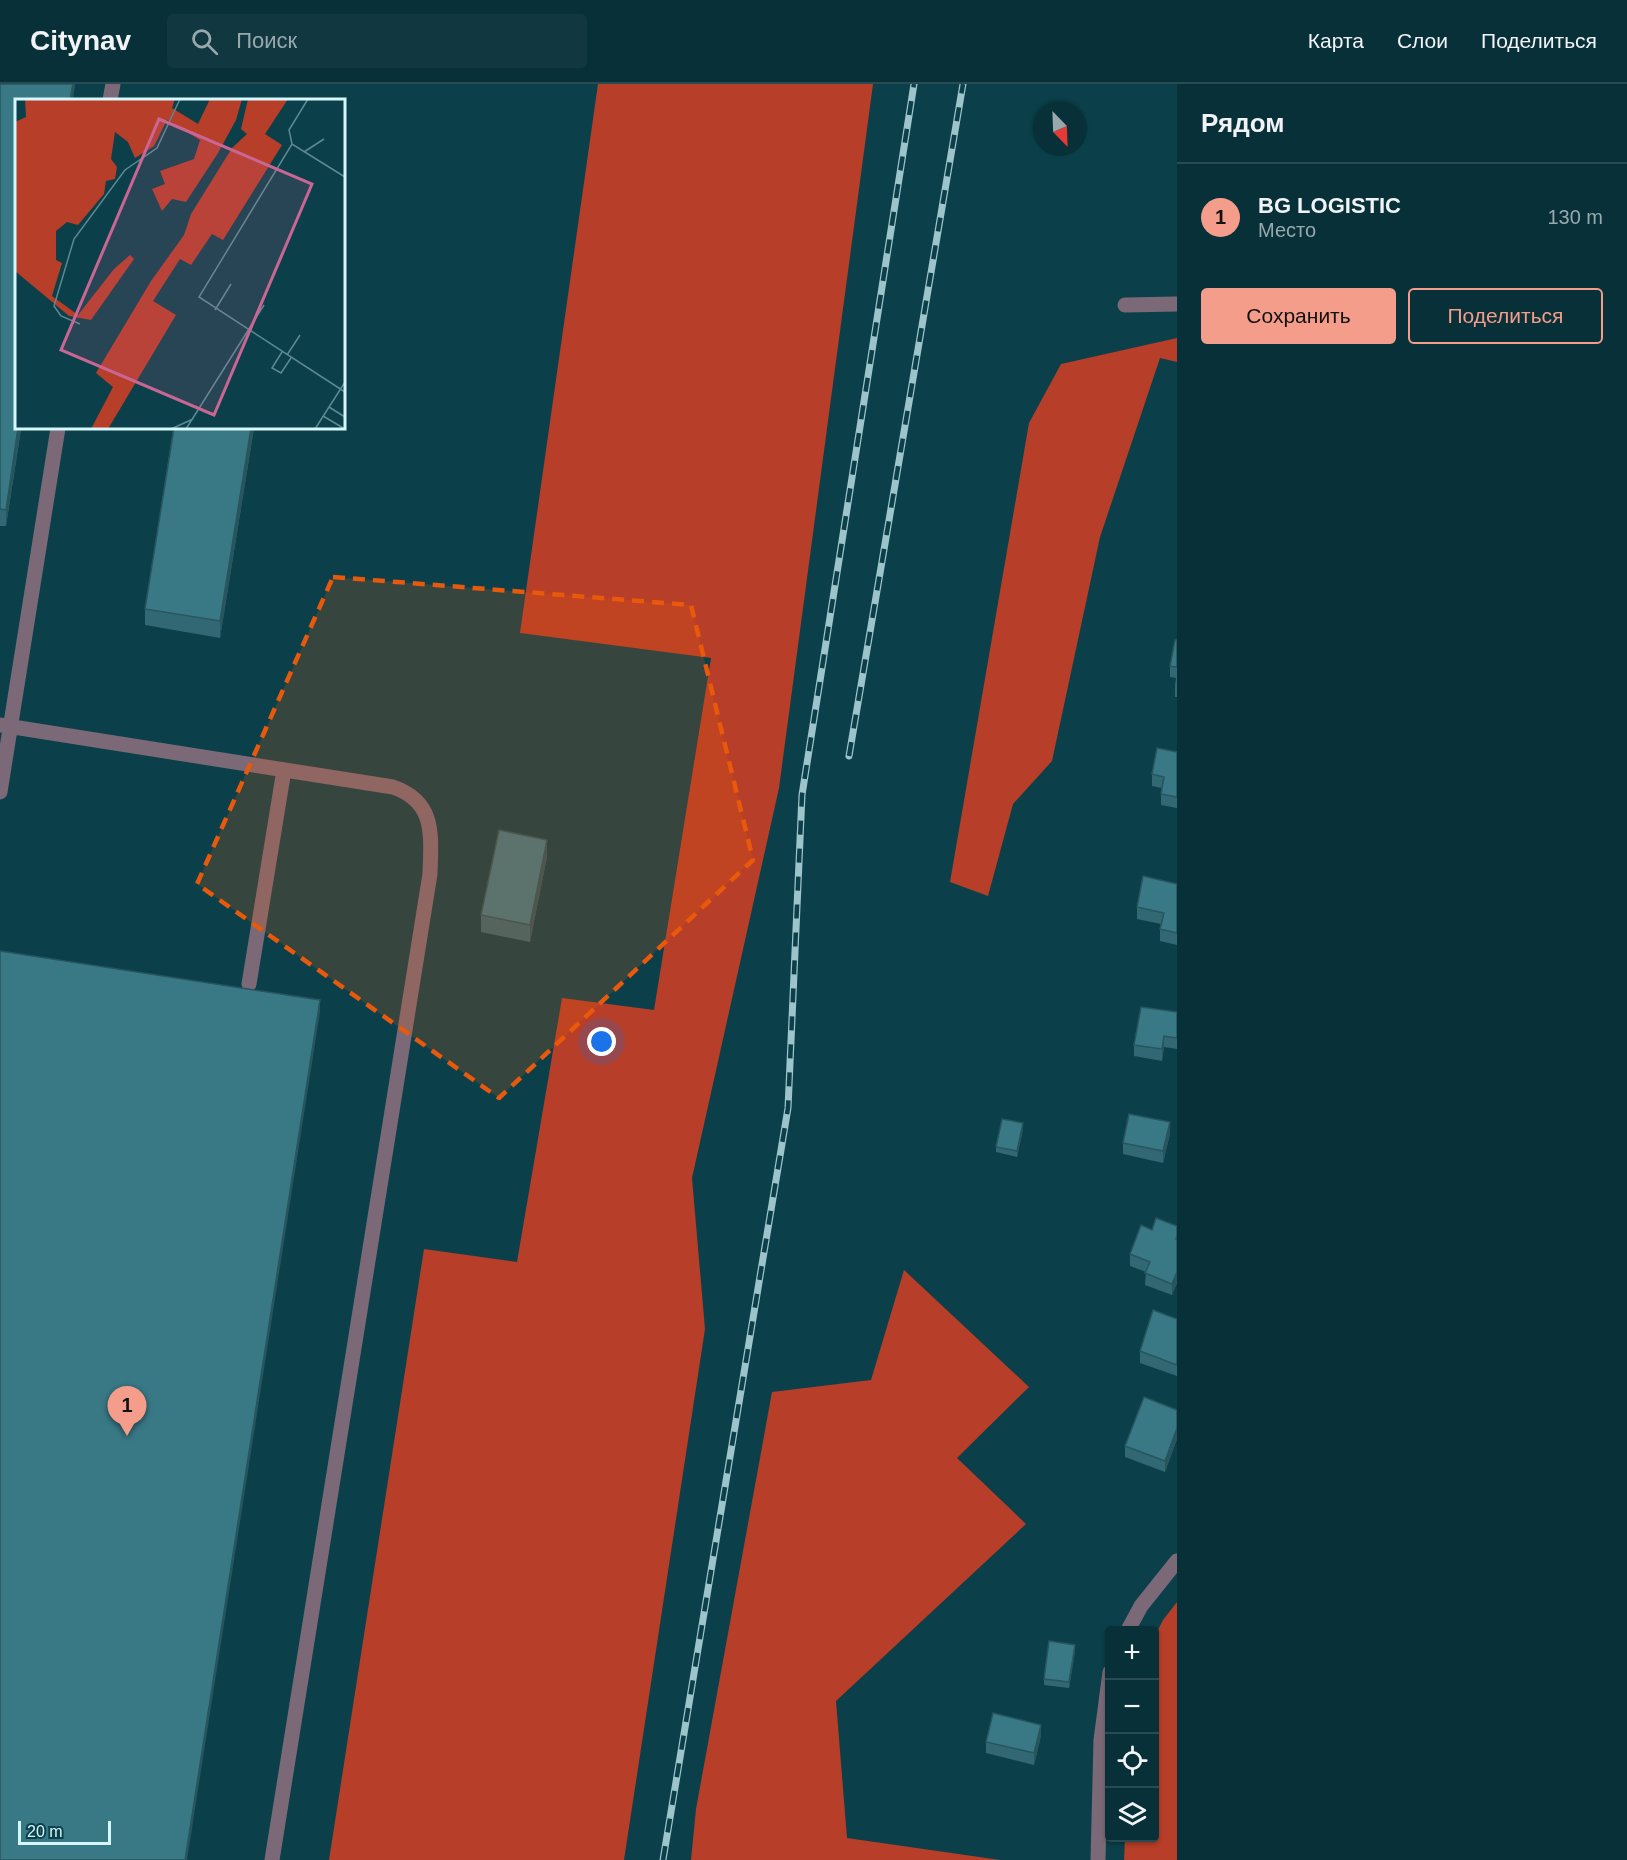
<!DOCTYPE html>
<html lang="ru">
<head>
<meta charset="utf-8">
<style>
	:root { --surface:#083038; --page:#113840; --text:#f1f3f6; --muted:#98a9ae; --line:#294b53; --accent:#f49d8b }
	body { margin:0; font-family:Helvetica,sans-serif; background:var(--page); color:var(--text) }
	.controls { position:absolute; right:18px; bottom:18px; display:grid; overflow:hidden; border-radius:6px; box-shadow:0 2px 4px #0004 }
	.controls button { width:54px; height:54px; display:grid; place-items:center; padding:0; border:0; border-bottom:2px solid var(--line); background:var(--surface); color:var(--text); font:30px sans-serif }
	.compass { position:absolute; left:1033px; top:18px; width:54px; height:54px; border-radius:50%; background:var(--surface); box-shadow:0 2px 4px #0004; rotate:157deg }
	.scale { position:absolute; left:18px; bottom:15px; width:93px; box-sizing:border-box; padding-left:6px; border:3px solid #d7f7fe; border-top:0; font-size:16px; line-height:21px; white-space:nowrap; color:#d7f7fe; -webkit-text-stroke:4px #0b404a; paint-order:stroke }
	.you { position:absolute; left:602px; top:958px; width:21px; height:21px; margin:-15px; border:4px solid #fff; border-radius:50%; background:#1a73e8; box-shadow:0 0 0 9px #1a73e833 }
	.badge { display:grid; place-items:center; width:39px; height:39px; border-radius:50%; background:var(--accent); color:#111; font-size:20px; font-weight:700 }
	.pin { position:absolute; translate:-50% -50px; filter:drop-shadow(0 2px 3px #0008) }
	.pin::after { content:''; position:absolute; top:32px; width:21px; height:18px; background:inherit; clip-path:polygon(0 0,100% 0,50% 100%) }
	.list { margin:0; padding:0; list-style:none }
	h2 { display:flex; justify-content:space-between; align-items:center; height:78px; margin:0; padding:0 24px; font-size:26px }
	h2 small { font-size:20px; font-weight:400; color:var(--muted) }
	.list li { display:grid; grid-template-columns:39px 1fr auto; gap:18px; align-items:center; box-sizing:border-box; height:108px; padding:0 24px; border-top:2px solid var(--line) }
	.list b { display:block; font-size:22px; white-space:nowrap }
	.list p { margin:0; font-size:20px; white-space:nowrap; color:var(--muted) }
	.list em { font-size:20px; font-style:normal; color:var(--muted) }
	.actions { display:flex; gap:12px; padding:18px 24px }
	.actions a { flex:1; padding:14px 0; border:2px solid var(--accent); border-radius:6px; text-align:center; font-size:21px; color:var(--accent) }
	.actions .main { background:var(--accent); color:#111 }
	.icon { flex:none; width:33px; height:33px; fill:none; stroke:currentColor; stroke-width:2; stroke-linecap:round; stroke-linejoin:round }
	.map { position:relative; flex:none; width:1177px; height:1776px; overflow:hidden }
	header { display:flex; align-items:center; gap:36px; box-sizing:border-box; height:84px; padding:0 30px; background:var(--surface); border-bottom:2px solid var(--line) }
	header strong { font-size:28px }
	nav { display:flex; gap:33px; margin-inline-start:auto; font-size:21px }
	.search { width:420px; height:54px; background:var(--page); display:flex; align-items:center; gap:15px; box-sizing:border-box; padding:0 21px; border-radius:6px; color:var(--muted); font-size:22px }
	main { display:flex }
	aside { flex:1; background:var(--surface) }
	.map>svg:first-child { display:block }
	.forest { fill:#b73e28 }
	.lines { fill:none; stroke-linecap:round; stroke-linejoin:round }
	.minor { stroke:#7b6978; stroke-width:15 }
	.rail-casing { stroke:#9dc3cb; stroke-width:7 }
	.rail { stroke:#0b404a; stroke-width:4.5; stroke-dasharray:14; stroke-linecap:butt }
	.wall { fill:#316873 }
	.shaded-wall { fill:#28555e }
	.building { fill:#397986; stroke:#28555e; stroke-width:1.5 }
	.marked { fill:#e8590c; fill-opacity:0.2; stroke:#e8590c; stroke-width:4.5; stroke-dasharray:12 8; stroke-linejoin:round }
	.inset-road { fill:none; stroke:#5d8992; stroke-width:1.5 }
	.view { fill:#c96694; fill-opacity:0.15; stroke:#c96694; stroke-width:3 }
	.inset-edge { fill:none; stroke:#d7f7fe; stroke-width:3 }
</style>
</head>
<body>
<header>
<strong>Citynav</strong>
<div class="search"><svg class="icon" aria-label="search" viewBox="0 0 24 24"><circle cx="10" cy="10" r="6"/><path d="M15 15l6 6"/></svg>Поиск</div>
<nav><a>Карта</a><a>Слои</a><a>Поделиться</a></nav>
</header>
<main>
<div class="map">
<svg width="1177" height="1776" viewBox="0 0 1177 1776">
	<rect width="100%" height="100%" fill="#0b404a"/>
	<path class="forest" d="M 598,0 L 873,0 L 779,704 L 692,1094 L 705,1245 L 624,1776 L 329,1776 L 424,1165 L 517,1178 L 562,914 L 654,926 L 711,574 L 520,549 Z
		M 1177,254 L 1177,278 L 1160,274 L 1100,453 L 1052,677 L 1013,720 L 988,812 L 950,798 L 1029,339 L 1061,280 Z
		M 904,1186 L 1029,1303 L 957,1374 L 1026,1440 L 836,1617 L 847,1754 L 1000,1776 L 691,1776 L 696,1725 L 772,1308 L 871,1296 Z
		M 1177,1518 L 1177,1776 L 1124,1776 L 1125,1754 L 1154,1754 L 1155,1552 L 1163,1536 Z"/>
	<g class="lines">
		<path class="minor" d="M 110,16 L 113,0
			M 1125,221 L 1177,220
			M 0,641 L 393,703 C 436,718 431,751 430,790 L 272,1776
			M 0,708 L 58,344
			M 249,900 L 284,686
			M 1128,1546 L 1141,1522 L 1177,1477
			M 1098,1776 L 1101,1656 L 1110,1588"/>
		<g class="rail-casing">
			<path id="rail" d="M 849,672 L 963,0
				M 663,1776 L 788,1024 L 802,711 L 914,0"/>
		</g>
		<use href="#rail" class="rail"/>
	</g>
	<path class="wall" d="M 0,0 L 75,0 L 6,442 L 0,442 Z
		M 155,344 L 254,344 L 220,554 L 145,541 L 145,525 L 173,346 Z
		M 1177,556 L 1177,613 L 1175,613 L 1175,601 L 1176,594 L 1170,593 L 1170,582 Z
		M 1177,668 L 1177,724 L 1161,721 L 1161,710 L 1162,704 L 1152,702 L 1152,690 Z
		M 547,773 L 530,858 L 481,848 L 481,831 Z
		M 1177,800 L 1177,861 L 1160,857 L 1160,845 L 1161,840 L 1137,835 L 1137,823 Z
		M 1177,928 L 1177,965 L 1164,963 L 1162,977 L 1134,972 L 1134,961 Z
		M 1023,1045 L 1017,1073 L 996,1068 L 996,1063 Z
		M 1170,1050 L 1163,1079 L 1123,1070 L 1123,1059 Z
		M 1177,1142 L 1177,1199 L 1172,1211 L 1145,1201 L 1146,1188 L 1130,1182 L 1130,1170 L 1152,1146 Z
		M 1177,1235 L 1177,1292 L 1140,1279 L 1140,1267 Z
		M 1177,1326 L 1177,1355 L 1165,1388 L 1125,1373 L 1125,1362 Z
		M 1075,1567 L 1069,1604 L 1044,1601 L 1044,1595 Z
		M 1041,1652 L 1034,1681 L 986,1669 L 986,1658 Z"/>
	<path class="shaded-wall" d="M 73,0 L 75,0 L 73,16 L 70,16 Z
		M 18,344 L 21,344 L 6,442 L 6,426 Z
		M 251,344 L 254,344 L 220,554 L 220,537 Z
		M 547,756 L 547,773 L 530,858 L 530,841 Z
		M 320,916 L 320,928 L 187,1776 L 185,1776 Z
		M 1164,952 L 1164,963 L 1162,977 L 1162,965 Z
		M 1170,1038 L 1170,1050 L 1163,1079 L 1163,1067 Z
		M 1023,1039 L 1023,1045 L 1017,1073 L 1017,1067 Z
		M 1177,1188 L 1177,1199 L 1172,1211 L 1172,1200 Z
		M 1177,1344 L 1177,1355 L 1165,1388 L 1165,1377 Z
		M 1075,1561 L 1075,1567 L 1069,1604 L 1069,1598 Z
		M 1041,1641 L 1041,1652 L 1034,1681 L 1034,1669 Z"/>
	<path class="building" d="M 0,0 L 73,0 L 70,16 L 16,16 L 16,344 L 18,344 L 6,426 L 0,425 Z
		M 174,344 L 251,344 L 220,537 L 145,525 Z
		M 1175,556 L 1177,556 L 1177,583 L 1170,582 Z
		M 1157,664 L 1177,668 L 1177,713 L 1161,710 L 1164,693 L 1152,690 Z
		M 499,746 L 547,756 L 530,841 L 481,831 Z
		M 1143,792 L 1177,800 L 1177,849 L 1160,845 L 1164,829 L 1137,823 Z
		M 0,867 L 320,916 L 185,1776 L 0,1776 Z
		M 1141,923 L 1177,928 L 1177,954 L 1164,952 L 1162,965 L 1134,961 Z
		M 1129,1030 L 1170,1038 L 1163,1067 L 1123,1059 Z
		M 1002,1035 L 1023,1039 L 1017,1067 L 996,1063 Z
		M 1156,1134 L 1177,1142 L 1177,1151 L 1176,1155 L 1177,1155 L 1177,1188 L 1172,1200 L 1145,1189 L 1150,1178 L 1130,1170 L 1141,1141 L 1152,1146 Z
		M 1153,1226 L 1177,1235 L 1177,1281 L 1140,1267 Z
		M 1144,1313 L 1177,1326 L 1177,1344 L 1165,1377 L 1125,1362 Z
		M 1049,1557 L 1075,1561 L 1069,1598 L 1044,1595 Z
		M 993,1629 L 1041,1641 L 1034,1669 L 986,1658 Z"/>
	<path class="marked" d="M 333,493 L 691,521 L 753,776 L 499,1014 L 197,800 Z"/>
	<g transform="translate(15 15)">
		<rect width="330" height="330" fill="#0b404a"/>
		<path d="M 10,0 L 160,0 L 157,9 L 183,25 L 195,0 L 227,0 L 221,21 L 203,54 L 171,103 L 157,100 L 147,112 L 137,90 L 150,85 L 145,72 L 179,60 L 185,41 L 152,21 L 139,47 L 120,59 L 113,43 L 100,33 L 96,60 L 102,68 L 100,80 L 91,82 L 89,95 L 63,126 L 52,123 L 41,132 L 41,161 L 47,164 L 37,197 L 63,216 L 99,170 L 115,156 L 119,160 L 76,221 L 54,217 L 0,172 L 0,23 L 11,18 ZM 233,0 L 273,0 L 250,35 L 267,46 L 208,141 L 197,135 L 176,166 L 165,160 L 138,202 L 161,216 L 93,330 L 76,330 L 98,288 L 81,274 L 136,182 L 169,136 L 176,115 L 217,49 L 232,35 L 226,30 Z" fill="#b73e28"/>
		<path class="inset-road" d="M 277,45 L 274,31 L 293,0M 289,53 L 309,40M 330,78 L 277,45 L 184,198 L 330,293M 200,211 L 216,185M 65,225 L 46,217 L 39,207 L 59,140 L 110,71 L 142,49 L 165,0M 267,253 L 257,269 L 266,274 L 276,259M 272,256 L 285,236M 314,308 L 330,318M 308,317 L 330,330M 156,330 L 178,320M 171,330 L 249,206M 300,330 L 330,283"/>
		<path class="view" d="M 144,20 L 297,85 L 199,316 L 46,251 Z"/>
		<rect width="330" height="330" class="inset-edge"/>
	</g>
</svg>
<div class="controls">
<button>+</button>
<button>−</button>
<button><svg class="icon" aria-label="locate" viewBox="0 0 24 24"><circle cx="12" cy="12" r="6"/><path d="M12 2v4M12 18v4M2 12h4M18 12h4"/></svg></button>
<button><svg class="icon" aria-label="layers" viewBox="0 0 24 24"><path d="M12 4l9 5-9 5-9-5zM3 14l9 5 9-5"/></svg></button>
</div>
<svg class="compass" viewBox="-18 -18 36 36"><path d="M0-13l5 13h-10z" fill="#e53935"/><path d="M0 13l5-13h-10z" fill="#98a9ae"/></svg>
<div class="scale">20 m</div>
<div class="you"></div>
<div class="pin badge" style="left:127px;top:1352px">1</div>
</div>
<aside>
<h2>Рядом<small></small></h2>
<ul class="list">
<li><span class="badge">1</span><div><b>BG LOGISTIC</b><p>Место</p></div><em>130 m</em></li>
</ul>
<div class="actions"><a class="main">Сохранить</a><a>Поделиться</a></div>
</aside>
</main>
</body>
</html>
